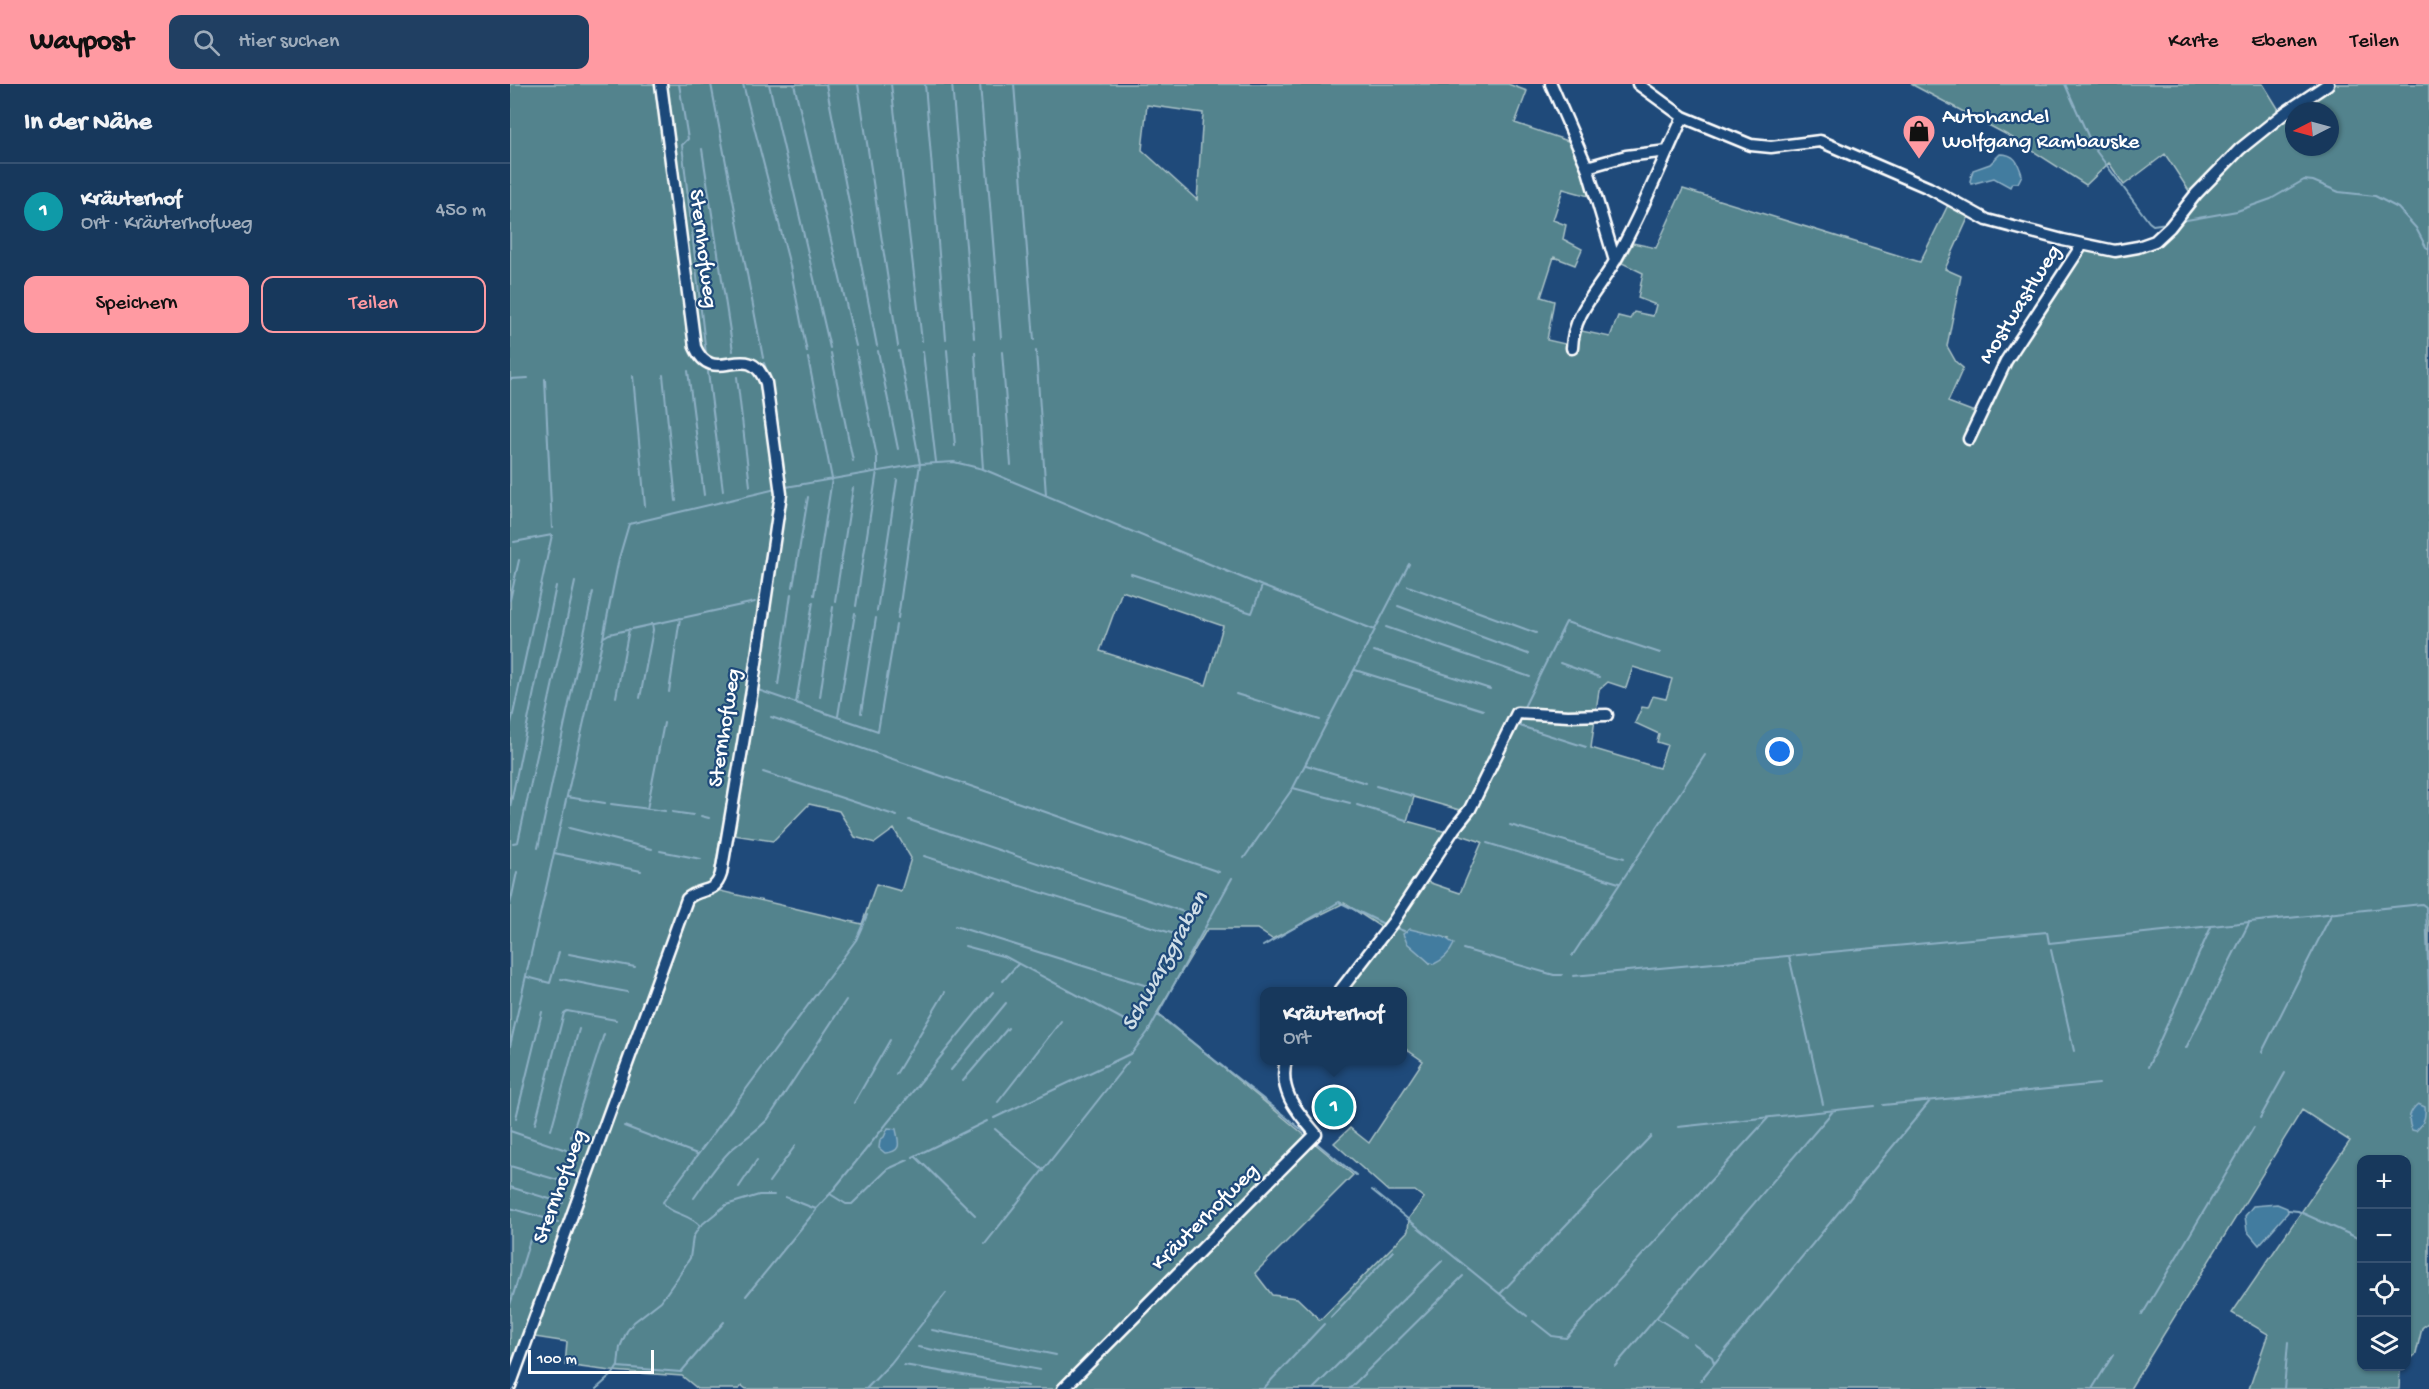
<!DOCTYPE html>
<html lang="de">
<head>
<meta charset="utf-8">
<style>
	:root { --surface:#17385c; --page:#203f62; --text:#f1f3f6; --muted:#9eacbb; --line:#365272; --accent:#ff9aa2 }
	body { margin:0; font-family:"Gochi Hand",sans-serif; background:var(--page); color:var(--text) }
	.controls { position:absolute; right:18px; bottom:18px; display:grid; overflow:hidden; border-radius:12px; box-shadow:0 2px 4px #0004 }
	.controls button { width:54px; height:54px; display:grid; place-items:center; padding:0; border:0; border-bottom:2px solid var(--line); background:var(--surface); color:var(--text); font:30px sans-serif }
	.compass { position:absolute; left:1775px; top:18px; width:54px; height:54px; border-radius:50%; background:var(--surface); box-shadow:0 2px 4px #0004; rotate:264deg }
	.scale { position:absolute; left:18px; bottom:15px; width:126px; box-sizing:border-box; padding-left:6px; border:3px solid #fff; border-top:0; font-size:16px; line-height:21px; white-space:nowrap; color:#fff; -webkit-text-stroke:4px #1f4a7a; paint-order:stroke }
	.you { position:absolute; left:1270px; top:668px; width:21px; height:21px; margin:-15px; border:4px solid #fff; border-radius:50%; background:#1a73e8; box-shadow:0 0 0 9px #1a73e833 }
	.badge { display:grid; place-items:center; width:39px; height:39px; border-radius:50%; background:var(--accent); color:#fff; font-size:20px; font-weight:700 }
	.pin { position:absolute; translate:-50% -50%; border:3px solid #fff; box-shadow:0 2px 6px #0006 }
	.popup { position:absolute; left:750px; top:903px; width:147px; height:78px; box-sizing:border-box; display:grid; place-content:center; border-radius:12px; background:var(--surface); filter:drop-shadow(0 2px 4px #0005); font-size:20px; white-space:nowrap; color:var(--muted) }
	.popup b { font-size:22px; color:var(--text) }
	.popup::after { content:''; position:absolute; left:50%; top:100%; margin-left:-12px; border:12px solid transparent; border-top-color:var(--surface) }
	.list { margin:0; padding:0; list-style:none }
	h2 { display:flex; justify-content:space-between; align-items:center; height:78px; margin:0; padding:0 24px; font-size:26px }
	h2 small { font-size:20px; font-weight:400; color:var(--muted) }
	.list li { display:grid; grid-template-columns:39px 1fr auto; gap:18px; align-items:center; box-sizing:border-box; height:96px; padding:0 24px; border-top:2px solid var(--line) }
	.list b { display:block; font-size:22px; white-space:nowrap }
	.list p { margin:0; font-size:20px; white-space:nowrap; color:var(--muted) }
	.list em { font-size:20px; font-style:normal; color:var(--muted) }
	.actions { display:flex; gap:12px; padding:18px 24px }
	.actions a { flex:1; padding:14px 0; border:2px solid var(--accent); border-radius:12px; text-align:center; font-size:21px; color:var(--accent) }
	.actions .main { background:var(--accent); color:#111 }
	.icon { flex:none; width:33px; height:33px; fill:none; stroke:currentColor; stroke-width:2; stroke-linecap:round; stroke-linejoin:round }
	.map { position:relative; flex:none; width:1919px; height:1305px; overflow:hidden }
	header { display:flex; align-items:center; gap:36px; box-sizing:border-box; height:84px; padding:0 30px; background:var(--accent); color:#111 }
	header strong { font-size:28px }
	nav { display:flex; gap:33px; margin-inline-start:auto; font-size:21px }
	.search { width:420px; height:54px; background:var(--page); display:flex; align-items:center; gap:15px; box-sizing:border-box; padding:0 21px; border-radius:12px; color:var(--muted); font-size:22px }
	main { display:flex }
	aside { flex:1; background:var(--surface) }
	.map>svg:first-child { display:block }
	.green { fill:#53838d; stroke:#a9c1c6; stroke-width:1.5; fill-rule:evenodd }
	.water { fill:#437b9f; stroke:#8eb0c5; stroke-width:1.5 }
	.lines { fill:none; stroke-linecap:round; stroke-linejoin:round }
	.stream { stroke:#8eb0c5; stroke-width:2 }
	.minor-casing { stroke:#fff; stroke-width:15 }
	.minor { stroke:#1f4a7a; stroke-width:10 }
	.labels { text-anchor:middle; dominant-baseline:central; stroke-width:4.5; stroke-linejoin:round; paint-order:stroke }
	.poi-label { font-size:22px; fill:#fff; stroke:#1f4a7a; text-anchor:start }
	.street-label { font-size:22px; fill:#fff; stroke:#1f4a7a }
	.water-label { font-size:24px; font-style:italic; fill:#d0dee7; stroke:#1f4a7a }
</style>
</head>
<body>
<header>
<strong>Waypost</strong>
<div class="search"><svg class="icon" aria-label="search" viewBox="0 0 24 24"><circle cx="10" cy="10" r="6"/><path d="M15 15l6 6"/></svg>Hier suchen</div>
<nav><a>Karte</a><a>Ebenen</a><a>Teilen</a></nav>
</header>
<main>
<aside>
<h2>In der Nähe<small></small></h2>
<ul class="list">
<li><span class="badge" style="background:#0f9aa8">1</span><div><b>Kräuterhof</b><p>Ort · Kräuterhofweg</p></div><em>450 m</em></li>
</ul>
<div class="actions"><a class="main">Speichern</a><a>Teilen</a></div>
</aside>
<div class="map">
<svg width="1919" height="1305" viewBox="0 0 1919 1305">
	<rect width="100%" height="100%" fill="#1f4a7a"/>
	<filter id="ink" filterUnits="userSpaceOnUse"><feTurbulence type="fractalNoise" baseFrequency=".0167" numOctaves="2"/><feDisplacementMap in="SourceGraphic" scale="12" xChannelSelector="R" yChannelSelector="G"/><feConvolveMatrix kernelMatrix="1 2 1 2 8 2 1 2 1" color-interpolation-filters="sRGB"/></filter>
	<g filter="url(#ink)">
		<path class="green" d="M 0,0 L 998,0 L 1017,7 L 1005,39 L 1058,57 C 1068,66 1076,98 1082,113 L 1053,105 L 1043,136 L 1056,141 L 1053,155 L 1072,165 L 1065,181 L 1044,173 L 1031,213 L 1044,217 L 1037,256 L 1059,261 L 1067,246 L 1100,253 L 1108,232 L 1120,235 L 1124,228 L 1143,232 L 1146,221 L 1128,214 L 1133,189 L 1112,179 L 1123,159 L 1146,164 L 1173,105 L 1410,178 L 1439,119 L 1459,132 L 1435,185 L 1451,192 L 1437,262 L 1446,278 L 1453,284 L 1438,318 L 1467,329 L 1570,155 L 1599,162 L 1623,160 L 1646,152 L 1681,110 L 1655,70 L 1614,101 L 1599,79 L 1576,101 L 1501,53 L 1401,0 L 1753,0 L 1769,26 L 1810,0 L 1919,0 L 1919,1238 L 1912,1244 L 1906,1270 L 1897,1278 L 1896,1076 L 1852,1076 L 1852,1282 L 1894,1283 L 1890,1287 L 1889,1305 L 1739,1305 L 1758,1250 L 1722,1229 L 1840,1057 L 1792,1026 L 1620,1305 L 236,1305 L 232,1302 L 229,1305 L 188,1305 L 172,1292 L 101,1287 L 55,1281 L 57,1258 L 25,1253 L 6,1294 L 0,1292 ZM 637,21 L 693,29 L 687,116 L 632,66 ZM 1784,27 L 1820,27 L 1820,63 L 1784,63 ZM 612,507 L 713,542 L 696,601 L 590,567 ZM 1123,583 L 1162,595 L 1156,615 L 1143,612 L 1138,624 L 1132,623 L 1125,639 L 1149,650 L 1147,658 L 1157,661 L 1149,684 L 1081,664 L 1089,606 L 1098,598 L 1116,604 ZM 904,713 L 960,729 L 945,749 L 972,758 L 950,809 L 909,795 L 940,749 L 897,737 ZM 299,720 L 329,727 L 345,753 L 365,759 L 384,745 L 401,774 L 391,807 L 366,800 L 352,840 L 193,803 L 203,796 L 211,749 L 263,757 ZM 834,819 L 880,849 L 837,907 L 893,908 L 893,963 L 913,977 L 859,1059 L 840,1044 L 824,1059 L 878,1107 L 905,1107 L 914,1114 L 899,1134 L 898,1147 L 810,1236 L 787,1214 L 762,1211 L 745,1189 L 843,1091 L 647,929 L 697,845 L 747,845 L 762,855 ZM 915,849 L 939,855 L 920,879 L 910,869 Z"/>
		<path class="water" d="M 1490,70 C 1505,70 1508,78 1512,91 L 1508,99 L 1502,99 L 1500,103 L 1484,94 L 1461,100 L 1460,97 L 1463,86 L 1480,80 Z
			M 900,845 L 934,853 L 944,860 C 940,869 933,876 924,880 L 920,879 L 897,859 L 893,850 Z
			M 1908,1020 L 1915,1023 C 1916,1032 1913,1041 1906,1047 L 1902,1046 C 1897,1037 1899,1027 1908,1020 Z
			M 378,1044 L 386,1045 C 388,1057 394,1068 375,1069 L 369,1064 L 370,1056 L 374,1053 Z
			M 1767,1120 L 1777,1124 L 1778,1128 L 1749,1161 L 1737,1147 L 1735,1132 L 1743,1122 Z"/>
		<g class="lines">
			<path class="stream" d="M 169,0 L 178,55 L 172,61 L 196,270
				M 201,0 L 253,274
				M 233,0 L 280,182 L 297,268
				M 259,0 L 320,264
				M 284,0 L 346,262
				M 316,0 L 367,262
				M 348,0 L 388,262
				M 381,0 L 412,257
				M 415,0 L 436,255
				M 442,0 L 464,254
				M 470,0 L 491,254
				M 504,0 L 524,256
				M 1555,0 L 1583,63 L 1639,138 L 1643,141 L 1657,139
				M 192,65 L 223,267
				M 1671,137 L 1727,127 L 1761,115 L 1794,96 L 1803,97 L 1829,108 L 1865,112 L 1888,124 L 1906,144 L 1916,163 L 1919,165
				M 437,266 L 445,362
				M 368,267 L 388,365
				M 526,267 L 536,411
				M 413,268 L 426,378
				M 465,268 L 473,385
				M 492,268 L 501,381
				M 321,269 L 343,377
				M 298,274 L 322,395 L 304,511
				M 254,279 L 259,293
				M 178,287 L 194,411
				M 198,288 L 213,407
				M 153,291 L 166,417
				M 123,292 L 135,422
				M 227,293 L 240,402
				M 0,295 L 18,294
				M 35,295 L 42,444
				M 270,361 L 277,413 L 270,453
				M 276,403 L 410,380 L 444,378 L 473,385 L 752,502 L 865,546
				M 621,490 L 742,529 L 752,502
				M 898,502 L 1026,549
				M 283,503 L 298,413
				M 0,516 L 9,476
				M 325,517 L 343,404
				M 346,522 L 367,387 L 367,373 L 346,267
				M 888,522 L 1018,570
				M 367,527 L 387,396
				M 388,534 L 410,380 L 389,267
				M 876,543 L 1020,593
				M 94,553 L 99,550 L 245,518
				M 864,567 L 980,605
				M 1050,579 L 1089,593
				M 845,586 L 973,626
				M 268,601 L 281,510
				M 246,603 L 248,606 L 368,647 L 386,541
				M 159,608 L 170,534
				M 726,610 L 810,636
				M 106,613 L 119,545
				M 310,613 L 323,523
				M 130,614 L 143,546 L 142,540
				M 286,619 L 303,518
				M 1014,623 L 1056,538 L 1150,569
				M 351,629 L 366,534
				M 328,632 L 345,529
				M 261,633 L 709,788
				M 1010,634 L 1010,642 L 1076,663
				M 0,644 L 42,451 L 4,458
				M 796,681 L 856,699
				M 253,688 L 387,732
				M 866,702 L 903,712
				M 783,704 L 840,719
				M 57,713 L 95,719
				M 101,720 L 155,727
				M 847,721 L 896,736
				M 0,723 L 46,502
				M 137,725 L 154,639
				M 162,728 L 183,731
				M 191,732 L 199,734
				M 399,736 L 686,832
				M 1000,741 L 1114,774
				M 59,744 L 142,765
				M 3,759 L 8,758 L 65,498
				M 977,759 L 1109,799
				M 28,764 L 83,508
				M 150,767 L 191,775
				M 44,769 L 131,787
				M 414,772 L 674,853
				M 734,774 L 783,704 L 899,480
				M 0,821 L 7,788
				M 445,842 L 647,905
				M 886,844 L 894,847
				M 455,862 L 496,873 L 618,938
				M 753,862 L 829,818 L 876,841
				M 953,865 L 1044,891 L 1052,891
				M 1541,866 L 1564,967
				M 59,870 L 125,883
				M 1062,872 L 1195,671
				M 1279,872 L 1313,1020
				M 1063,892 L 1537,848 L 1539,859 L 1912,820 L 1916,823 L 1919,906
				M 17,893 L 40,899 L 49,868
				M 51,895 L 117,908
				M 493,897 L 508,880
				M 648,931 L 797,1050
				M 0,962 L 93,554 L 109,474 L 119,440 L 266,405
				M 1676,964 L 1739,839
				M 1752,968 L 1822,829
				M 1638,983 L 1701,843
				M 441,986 L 496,919
				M 386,990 L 435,908
				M 453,997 L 498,944
				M 488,1018 L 551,937
				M 344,1019 L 380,956
				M 1373,1021 L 1589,1000
				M 6,1034 L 32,928
				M 484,1034 L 622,969 L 638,948 L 722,794
				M 1750,1034 L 1775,989
				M 25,1040 L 54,929 L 57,927 L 106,936
				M 114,1042 L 187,1070
				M 1168,1043 L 1364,1022
				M 485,1045 L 534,1087
				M 41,1046 L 69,945
				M 0,1047 L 56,1066
				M 61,1053 L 94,950
				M 804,1057 L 846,1091
				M 405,1072 L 465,1131
				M 403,1073 L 477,1037
				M 0,1082 L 58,1099
				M 259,1098 L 285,1062
				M 0,1103 L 53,1119
				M 229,1103 L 247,1076
				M 862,1106 L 1017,1232
				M 320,1110 L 483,908
				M 275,1113 L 306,1125 L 320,1110 L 336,1120 L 342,1120 L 378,1085 L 398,1076
				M 184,1114 C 196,1097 207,1079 222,1065 C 234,1055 247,1047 258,1035 L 336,916
				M 0,1124 L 48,1138
				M 1778,1126 L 1788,1127 L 1852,1156
				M 190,1142 C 181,1130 158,1130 153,1118 L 346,856 L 357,831
				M 475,1160 L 618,978
				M 1896,1177 L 1900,1179
				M 990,1210 L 1141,1052
				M 236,1212 L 306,1126
				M 0,1221 L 20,1156
				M 1632,1231 L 1744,1043
				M 821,1233 L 883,1167
				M 1147,1234 L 1175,1252
				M 1023,1237 L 1042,1252 L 1056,1254 L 1258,1034
				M 422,1246 L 546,1271
				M 1183,1259 L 1202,1273 L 1204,1279
				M 408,1263 L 530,1286
				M 394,1281 L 518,1302
				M 1105,1282 L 1323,1027
				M 108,1283 L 171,1288 L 214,1238
				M 1190,1297 L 1420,1017
				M 86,1305 L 103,1290 L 108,1282 L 110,1263 L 117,1247 L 124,1238 L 151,1217 L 168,1193 L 180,1174 L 183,1153 L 190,1142 L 216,1121 L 249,1111 L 264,1111
				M 356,1305 L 381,1279 L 436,1209
				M 753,1305 L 814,1240
				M 803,1305 L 932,1177
				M 839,1305 L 953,1192
				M 1582,1305 L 1603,1271
				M 1774,1305 L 1778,1258"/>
			<g class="minor-casing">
				<path id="minor" d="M 1041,0 L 1077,83 L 1105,177
					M 1128,0 L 1173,33 L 1241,61 L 1261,63 L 1310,57 L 1419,104 L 1477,136 L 1553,156 L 1605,167 L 1628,163 L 1645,157 L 1660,143 L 1686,110 L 1730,65 L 1776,28 L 1818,0
					M 1077,83 L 1116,72 L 1158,67
					M 1062,264 C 1063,228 1090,205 1106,175 C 1132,129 1151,80 1173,33
					M 1459,355 L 1496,277 L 1572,161
					M 829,908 L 883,838 L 944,745 L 960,725 L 1007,629 L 1058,632 L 1097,631
					M 0,1302 L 177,815 C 191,802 204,812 211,790 L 242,606 L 271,410 L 256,299 C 238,252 204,306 185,263 L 151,0
					M 553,1305 L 806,1050 C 787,1027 768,1008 776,976"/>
			</g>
			<use href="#minor" class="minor"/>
		</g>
	</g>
	<defs>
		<g id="shop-pin" transform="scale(1.725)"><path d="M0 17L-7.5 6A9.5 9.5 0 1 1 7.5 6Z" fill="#ff9aa2" stroke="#1f4a7a"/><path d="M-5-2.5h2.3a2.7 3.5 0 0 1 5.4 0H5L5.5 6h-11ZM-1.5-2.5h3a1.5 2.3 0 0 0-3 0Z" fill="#111"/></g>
	</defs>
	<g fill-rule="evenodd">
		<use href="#shop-pin" x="1409" y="47"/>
	</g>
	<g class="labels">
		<g class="poi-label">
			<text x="1432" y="34">Autohandel<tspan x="1432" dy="25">Wolfgang Rambauske</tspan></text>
		</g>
		<g class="street-label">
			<text transform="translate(192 165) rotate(83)">Sternhofweg</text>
			<text transform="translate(1511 221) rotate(-58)">Mostwastlweg</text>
			<text transform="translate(216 644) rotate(-81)">Sternhofweg</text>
			<text transform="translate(51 1103) rotate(-70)">Sternhofweg</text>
			<text transform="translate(696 1134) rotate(-45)">Kräuterhofweg</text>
		</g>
		<g class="water-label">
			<text transform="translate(656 878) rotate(-61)">Schwarzgraben</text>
		</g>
	</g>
</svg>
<div class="controls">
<button>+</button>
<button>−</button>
<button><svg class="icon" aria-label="locate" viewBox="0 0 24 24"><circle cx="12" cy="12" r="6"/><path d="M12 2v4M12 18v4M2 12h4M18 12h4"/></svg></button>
<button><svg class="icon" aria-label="layers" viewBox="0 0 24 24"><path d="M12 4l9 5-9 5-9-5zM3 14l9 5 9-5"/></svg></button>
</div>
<svg class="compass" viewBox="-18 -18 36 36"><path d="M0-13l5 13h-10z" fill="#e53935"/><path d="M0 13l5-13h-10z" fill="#9eacbb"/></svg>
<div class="scale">100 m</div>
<div class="you"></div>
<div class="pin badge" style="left:824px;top:1023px;background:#0f9aa8">1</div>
<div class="popup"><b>Kräuterhof</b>Ort</div>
</div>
</main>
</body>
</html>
